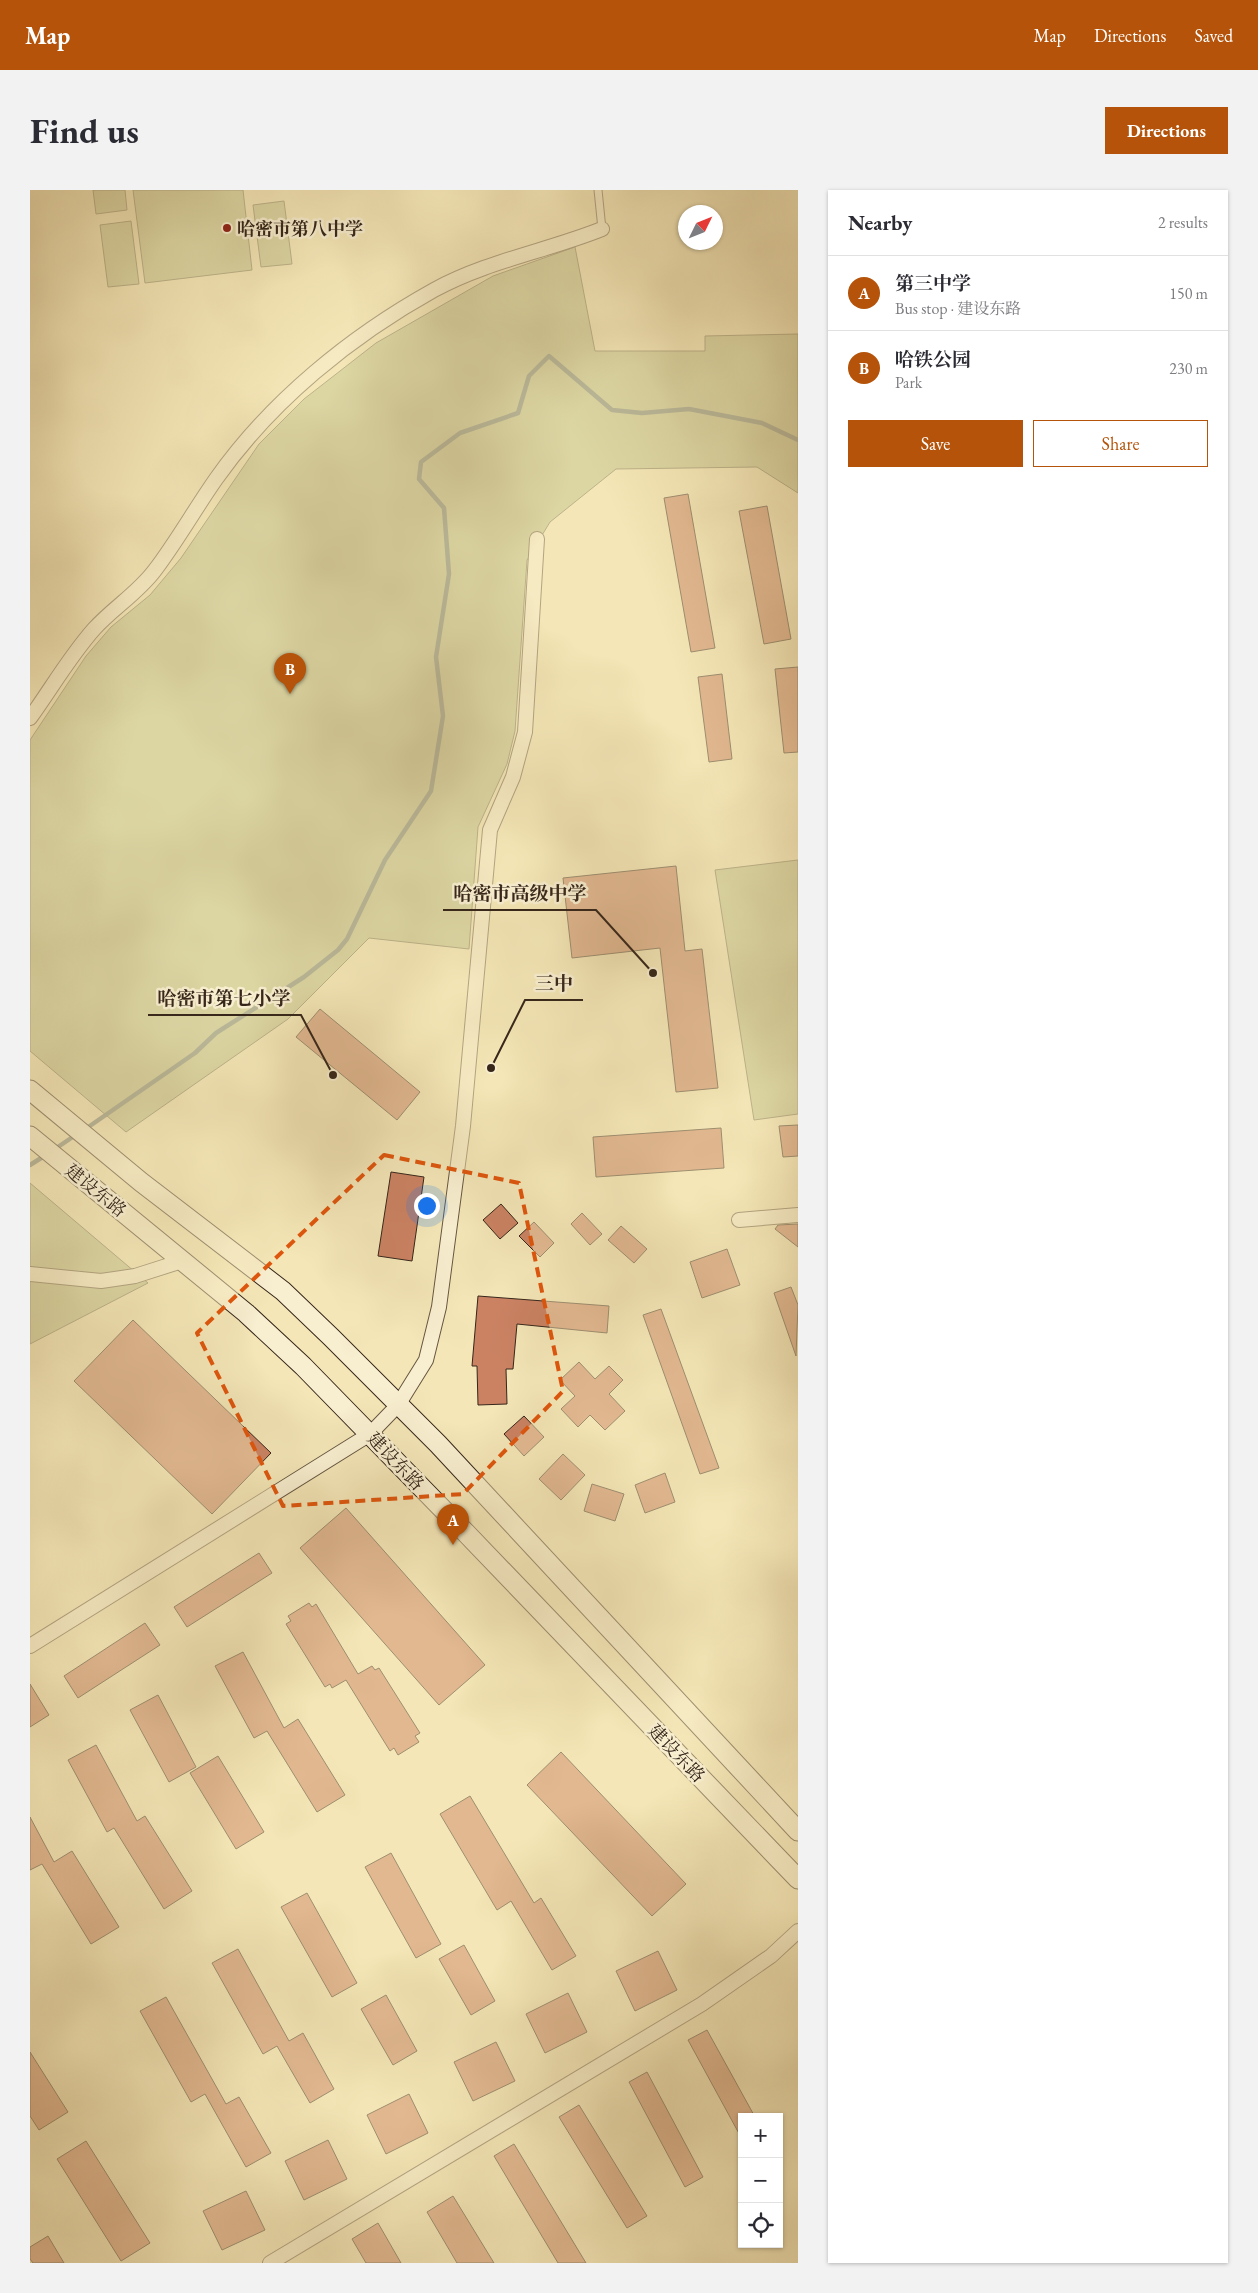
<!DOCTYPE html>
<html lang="en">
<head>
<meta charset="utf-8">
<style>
	:root { --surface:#fff; --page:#f2f2f3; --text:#2b2b33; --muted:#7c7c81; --line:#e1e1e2; --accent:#b45309 }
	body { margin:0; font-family:"EB Garamond","Noto Serif SC",serif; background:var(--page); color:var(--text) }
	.controls { position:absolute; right:15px; bottom:15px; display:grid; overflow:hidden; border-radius:0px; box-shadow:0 1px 4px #0004 }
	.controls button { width:45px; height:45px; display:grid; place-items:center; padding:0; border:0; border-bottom:1px solid var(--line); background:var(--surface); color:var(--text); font:25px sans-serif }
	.compass { position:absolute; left:648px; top:15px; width:45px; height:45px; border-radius:50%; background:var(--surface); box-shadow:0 1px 4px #0004; rotate:47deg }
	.you { position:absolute; left:396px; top:1015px; width:18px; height:18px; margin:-12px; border:4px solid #fff; border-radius:50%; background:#1a73e8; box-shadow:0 0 0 8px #1a73e833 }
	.badge { display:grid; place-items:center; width:32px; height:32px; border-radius:50%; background:var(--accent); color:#fff; font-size:16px; font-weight:700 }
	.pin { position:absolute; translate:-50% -41px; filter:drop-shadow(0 1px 2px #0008) }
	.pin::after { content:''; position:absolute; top:26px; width:18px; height:15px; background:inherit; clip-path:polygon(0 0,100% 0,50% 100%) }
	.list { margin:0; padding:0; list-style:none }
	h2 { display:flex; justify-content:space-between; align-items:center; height:65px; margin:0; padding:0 20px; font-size:21px }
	h2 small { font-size:16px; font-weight:400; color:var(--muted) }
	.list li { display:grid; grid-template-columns:32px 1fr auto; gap:15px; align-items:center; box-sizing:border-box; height:75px; padding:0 20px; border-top:1px solid var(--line) }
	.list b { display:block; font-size:19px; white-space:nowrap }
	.list p { margin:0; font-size:16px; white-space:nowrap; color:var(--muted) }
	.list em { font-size:16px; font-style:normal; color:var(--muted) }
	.actions { display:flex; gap:10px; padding:15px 20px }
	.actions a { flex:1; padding:11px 0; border:1px solid var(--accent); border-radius:0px; text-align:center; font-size:18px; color:var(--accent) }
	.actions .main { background:var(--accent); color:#fff }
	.icon { flex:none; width:28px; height:28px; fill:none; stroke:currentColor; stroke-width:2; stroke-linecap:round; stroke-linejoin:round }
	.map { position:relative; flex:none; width:768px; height:2073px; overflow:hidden; border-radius:0px }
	header { display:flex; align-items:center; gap:30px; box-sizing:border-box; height:70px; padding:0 25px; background:var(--accent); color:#fff }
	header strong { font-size:24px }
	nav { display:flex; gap:28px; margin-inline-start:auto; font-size:18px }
	.intro { display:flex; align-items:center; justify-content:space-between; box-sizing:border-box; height:120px; padding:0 30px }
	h1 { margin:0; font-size:35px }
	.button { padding:12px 22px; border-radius:0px; background:var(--accent); color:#fff; font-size:18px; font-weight:700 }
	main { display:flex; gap:30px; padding:0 30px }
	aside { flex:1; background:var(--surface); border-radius:0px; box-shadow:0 1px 4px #0004 }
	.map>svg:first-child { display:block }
	.green { fill:#bec48c; stroke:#7a7553 }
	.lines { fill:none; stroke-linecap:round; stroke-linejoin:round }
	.stream { stroke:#748177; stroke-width:4.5 }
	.building { fill:#ca8263; stroke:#36261a }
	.service-casing { stroke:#665641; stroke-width:9 }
	.minor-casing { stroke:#665641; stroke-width:16 }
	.secondary-casing { stroke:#36261a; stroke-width:21 }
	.service { stroke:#f8efd0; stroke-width:7 }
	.minor { stroke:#f8efd0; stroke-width:14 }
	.secondary { stroke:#f8efd0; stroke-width:19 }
	.marked { fill:none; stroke:#df560d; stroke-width:4; stroke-dasharray:10 6; stroke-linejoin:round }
	.poi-dot { fill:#8f2418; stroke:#f8efd0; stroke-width:2 }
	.labels { text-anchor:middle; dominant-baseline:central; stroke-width:5; stroke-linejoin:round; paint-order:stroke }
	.poi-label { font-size:18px; font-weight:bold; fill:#36261a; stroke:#f8efd0; text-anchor:start }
	.street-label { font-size:18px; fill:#36261a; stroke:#f8efd0 }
	.leader { fill:none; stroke:#36261a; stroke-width:2 }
	.callout-dot { fill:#36261a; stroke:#f8efd0; stroke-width:2 }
	.callout-label { font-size:19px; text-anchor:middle; font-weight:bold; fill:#36261a; stroke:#f8efd0; stroke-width:5; stroke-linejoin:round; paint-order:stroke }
</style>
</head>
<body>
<header>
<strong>Map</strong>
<nav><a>Map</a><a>Directions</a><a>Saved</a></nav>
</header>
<div class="intro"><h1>Find us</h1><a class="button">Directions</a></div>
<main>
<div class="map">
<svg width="768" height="2073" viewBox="0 0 768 2073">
	<rect width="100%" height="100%" fill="#f4e6b7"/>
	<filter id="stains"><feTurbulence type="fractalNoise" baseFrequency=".004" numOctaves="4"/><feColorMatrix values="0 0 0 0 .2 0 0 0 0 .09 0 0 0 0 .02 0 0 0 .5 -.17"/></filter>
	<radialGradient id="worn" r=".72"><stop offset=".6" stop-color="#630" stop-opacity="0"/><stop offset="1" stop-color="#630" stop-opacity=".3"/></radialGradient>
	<path class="green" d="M 63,0 L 95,0 L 97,20 L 66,24 Z
		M 103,0 L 213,0 L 222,80 L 115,93 Z
		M 254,11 L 262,74 L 231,77 L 223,15 Z
		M 101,31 L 109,94 L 78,97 L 70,35 Z
		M 545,57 L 565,161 L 675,161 L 675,146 L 768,144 L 768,303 L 727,277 L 586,279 L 520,332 L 497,370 L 485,541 L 477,574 L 448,637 L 439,759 L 339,748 L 258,829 L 96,942 L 0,861 L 0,550 L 56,466 L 81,437 L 120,405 L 151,368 L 229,254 L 274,209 L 346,153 L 463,86 Z
		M 768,670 L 768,924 L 724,930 L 685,680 Z
		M 0,993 L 118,1093 L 0,1154 Z"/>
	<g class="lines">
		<path class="stream" d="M 54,940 L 165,863 L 186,843 L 274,787 L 308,760 L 317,749 L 355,670 L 401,601 L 413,526 L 406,467 L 419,384 L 414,318 L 389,289 L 391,272 L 430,243 L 488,223 L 499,186 L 519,166 L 582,220 L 612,223 L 659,219 L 732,233 L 768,250
			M 25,959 L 47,944
			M 0,975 L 16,965"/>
	</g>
	<path class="building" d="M 658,304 L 685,458 L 661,462 L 634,308 Z
		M 737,316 L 761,449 L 734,454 L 709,321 Z
		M 768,477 L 768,562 L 754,563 L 745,479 Z
		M 692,484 L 702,569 L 679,572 L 668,487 Z
		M 646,676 L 655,761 L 672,759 L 688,898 L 646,902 L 630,758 L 542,768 L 533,688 Z
		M 290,819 L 390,902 L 367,930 L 266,847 Z
		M 768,935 L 768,966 L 753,967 L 749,936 Z
		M 691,938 L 694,978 L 566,987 L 563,947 Z
		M 361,982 L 394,987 L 382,1071 L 348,1066 Z
		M 471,1014 L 488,1033 L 470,1049 L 453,1030 Z
		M 552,1023 L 572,1044 L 560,1055 L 541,1034 Z
		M 504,1032 L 524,1053 L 510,1067 L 489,1046 Z
		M 768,1034 L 768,1057 L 745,1039 L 748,1035 Z
		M 591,1036 L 617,1059 L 604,1073 L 578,1050 Z
		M 697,1059 L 710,1095 L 672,1108 L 660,1072 Z
		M 761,1097 L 768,1115 L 766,1166 L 744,1103 Z
		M 448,1106 L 579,1116 L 577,1143 L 487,1134 L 483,1179 L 476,1179 L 477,1214 L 448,1215 L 447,1176 L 442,1176 Z
		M 631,1119 L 689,1278 L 670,1284 L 613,1125 Z
		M 103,1130 L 241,1263 L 182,1324 L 44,1191 Z
		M 549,1172 L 565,1189 L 579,1176 L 593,1190 L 579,1204 L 595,1221 L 575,1240 L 560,1225 L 548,1237 L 531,1219 L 545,1206 L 530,1190 Z
		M 494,1226 L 514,1247 L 494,1266 L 474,1244 Z
		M 533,1264 L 555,1285 L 531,1310 L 509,1289 Z
		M 635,1283 L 645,1312 L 615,1323 L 605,1295 Z
		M 562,1294 L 594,1304 L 585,1331 L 554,1321 Z
		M 316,1318 L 455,1475 L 409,1515 L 270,1358 Z
		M 229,1363 L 242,1383 L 157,1437 L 144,1417 Z
		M 279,1413 L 282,1417 L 286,1414 L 328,1484 L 342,1476 L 345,1480 L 349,1478 L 390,1543 L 385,1546 L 389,1552 L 368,1565 L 364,1558 L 360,1561 L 316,1490 L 302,1498 L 300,1494 L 295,1497 L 256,1434 L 261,1431 L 258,1426 Z
		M 115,1433 L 130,1455 L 48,1508 L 34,1486 Z
		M 213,1462 L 254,1538 L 268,1529 L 315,1605 L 287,1622 L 237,1541 L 224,1548 L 185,1476 Z
		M 0,1494 L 19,1525 L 0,1537 Z
		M 128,1505 L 166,1577 L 139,1592 L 100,1520 Z
		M 66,1555 L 107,1631 L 115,1626 L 162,1701 L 134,1719 L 84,1638 L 77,1642 L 38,1570 Z
		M 531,1562 L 656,1694 L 622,1726 L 497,1595 Z
		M 188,1566 L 234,1642 L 206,1659 L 160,1583 Z
		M 440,1606 L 504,1713 L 511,1708 L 546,1766 L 522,1780 L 481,1711 L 467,1720 L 410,1624 Z
		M 0,1627 L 24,1672 L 42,1661 L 89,1737 L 61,1754 L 12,1674 L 0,1680 Z
		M 361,1663 L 411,1754 L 386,1768 L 335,1677 Z
		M 277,1703 L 327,1793 L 302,1807 L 251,1717 Z
		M 434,1755 L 465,1811 L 441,1825 L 409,1769 Z
		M 208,1759 L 259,1851 L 273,1843 L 304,1899 L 280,1913 L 247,1856 L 233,1864 L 182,1773 Z
		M 628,1761 L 647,1800 L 605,1821 L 586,1781 Z
		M 538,1803 L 557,1842 L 515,1863 L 496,1824 Z
		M 356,1805 L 387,1861 L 363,1875 L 331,1819 Z
		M 136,1807 L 196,1914 L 209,1907 L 241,1963 L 216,1977 L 175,1904 L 161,1912 L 110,1821 Z
		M 677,1840 L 725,1927 L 712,1927 L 712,1949 L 658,1850 Z
		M 466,1852 L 485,1891 L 443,1911 L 424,1872 Z
		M 0,1862 L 38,1922 L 9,1940 L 0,1926 Z
		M 617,1882 L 673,1987 L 655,1997 L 599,1892 Z
		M 379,1904 L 398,1943 L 356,1964 L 337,1925 Z
		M 549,1915 L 617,2026 L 597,2038 L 529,1927 Z
		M 298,1950 L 317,1989 L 274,2010 L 255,1971 Z
		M 56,1951 L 120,2053 L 91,2071 L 27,1969 Z
		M 484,1954 L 556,2073 L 528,2073 L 464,1966 Z
		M 216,2001 L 235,2040 L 192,2060 L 173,2021 Z
		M 423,2006 L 464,2073 L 427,2073 L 397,2022 Z
		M 348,2033 L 371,2073 L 336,2073 L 322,2049 Z
		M 18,2046 L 34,2073 L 3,2073 L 0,2069 L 0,2057 Z"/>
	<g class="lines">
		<g class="service-casing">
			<path id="service" d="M 568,0 L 572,39"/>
		</g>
		<g class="minor-casing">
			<path id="minor" d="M 0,528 C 21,499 40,466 64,439 C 83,418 108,403 125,380 C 147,351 165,319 186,289 C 241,211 321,146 404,100 C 457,71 517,61 572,39
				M 709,1030 L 768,1025
				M 0,1084 L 71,1091 L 105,1086 L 152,1071
				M 0,1456 L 340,1244 L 368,1215 L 396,1170 L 409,1117 L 433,936 L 460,640 L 483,587 L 495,542 L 507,349
				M 240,2073 L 672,1814 L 741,1766 L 768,1741"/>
		</g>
		<g class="secondary-casing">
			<path id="secondary" d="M 0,900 L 111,992 L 253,1101 L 301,1147 L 408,1254 L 768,1641
				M 0,946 L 216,1123 L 273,1176 L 436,1343 L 768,1689"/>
		</g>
		<use href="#service" class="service"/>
		<use href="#minor" class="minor"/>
		<use href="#secondary" class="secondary"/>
	</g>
	<path d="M0 0H768V2073H0ZM 354,965 L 489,993 L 533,1201 L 433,1304 L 253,1316 L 167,1143 Z" fill="#f4e6b7" fill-opacity=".55" fill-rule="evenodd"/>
	<path class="marked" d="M 354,965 L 489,993 L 533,1201 L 433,1304 L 253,1316 L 167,1143 Z"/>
	<circle class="poi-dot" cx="197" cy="38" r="5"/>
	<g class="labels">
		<g class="poi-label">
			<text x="207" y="38">哈密市第八中学</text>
		</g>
		<g class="street-label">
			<text transform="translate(66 1000) rotate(39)">建设东路</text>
			<text transform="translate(366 1271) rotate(46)">建设东路</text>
			<text transform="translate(647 1563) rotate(46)">建设东路</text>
		</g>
	</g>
	<path class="leader" d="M623 783L566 720H413M461 878L495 810H553M303 885L271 825H118"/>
	<g class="callout-dot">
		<circle cx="623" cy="783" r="5"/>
		<circle cx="461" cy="878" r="5"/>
		<circle cx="303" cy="885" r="5"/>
	</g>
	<g class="callout-label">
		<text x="490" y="710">哈密市高级中学</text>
		<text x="524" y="800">三中</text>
		<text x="194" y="815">哈密市第七小学</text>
	</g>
	<rect width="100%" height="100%" filter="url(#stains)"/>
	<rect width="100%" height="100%" fill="url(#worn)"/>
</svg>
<div class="controls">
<button>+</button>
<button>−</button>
<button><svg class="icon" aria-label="locate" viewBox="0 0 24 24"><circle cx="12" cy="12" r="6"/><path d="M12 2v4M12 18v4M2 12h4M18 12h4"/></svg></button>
</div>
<svg class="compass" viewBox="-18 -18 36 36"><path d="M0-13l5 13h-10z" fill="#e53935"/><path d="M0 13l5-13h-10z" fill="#7c7c81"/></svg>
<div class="you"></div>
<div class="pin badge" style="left:423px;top:1355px">A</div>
<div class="pin badge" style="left:260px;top:504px">B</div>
</div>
<aside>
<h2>Nearby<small>2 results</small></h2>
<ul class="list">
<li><span class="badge">A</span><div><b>第三中学</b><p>Bus stop · 建设东路</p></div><em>150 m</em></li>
<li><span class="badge">B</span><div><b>哈铁公园</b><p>Park</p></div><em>230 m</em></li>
</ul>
<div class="actions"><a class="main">Save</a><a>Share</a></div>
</aside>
</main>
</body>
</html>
